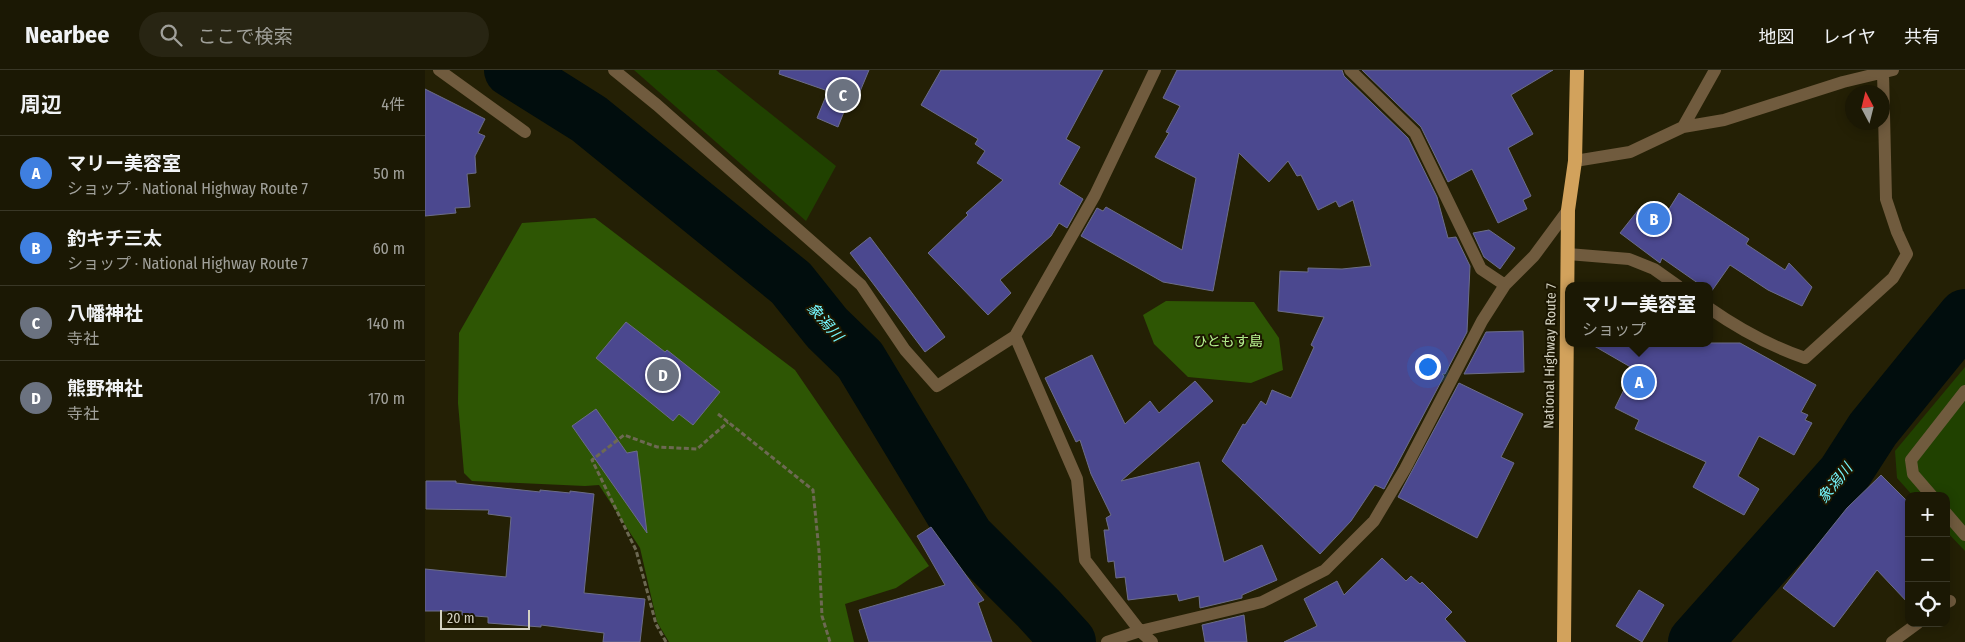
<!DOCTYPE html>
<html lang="ja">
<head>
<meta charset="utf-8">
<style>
	:root { --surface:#1b1804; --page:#282513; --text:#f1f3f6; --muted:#a0a09a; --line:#393726; --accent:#db2777 }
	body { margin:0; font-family:"Fira Sans Condensed","Noto Sans JP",sans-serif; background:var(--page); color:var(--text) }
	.controls { position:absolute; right:15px; bottom:15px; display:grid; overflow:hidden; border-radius:10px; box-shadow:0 2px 12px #0003 }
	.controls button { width:45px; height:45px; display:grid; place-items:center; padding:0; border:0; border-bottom:1px solid var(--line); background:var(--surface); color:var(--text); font:25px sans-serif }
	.compass { position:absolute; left:1420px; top:15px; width:45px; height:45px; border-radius:50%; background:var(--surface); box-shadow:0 2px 12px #0003; rotate:353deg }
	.scale { position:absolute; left:15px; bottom:12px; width:90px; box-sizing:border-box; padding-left:5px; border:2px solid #d4d2c2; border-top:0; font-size:14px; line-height:18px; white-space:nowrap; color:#d4d2c2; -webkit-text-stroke:4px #1b1600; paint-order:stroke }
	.you { position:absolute; left:1002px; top:296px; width:18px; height:18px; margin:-12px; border:4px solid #fff; border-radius:50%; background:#1a73e8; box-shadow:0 0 0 8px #1a73e833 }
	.badge { display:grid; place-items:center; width:32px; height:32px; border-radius:50%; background:var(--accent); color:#fff; font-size:16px; font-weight:700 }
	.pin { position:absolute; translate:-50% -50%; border:2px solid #fff; box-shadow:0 1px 5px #0006 }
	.popup { position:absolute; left:1140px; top:212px; width:148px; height:65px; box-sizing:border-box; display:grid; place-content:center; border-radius:10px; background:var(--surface); filter:drop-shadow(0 1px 4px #0005); font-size:16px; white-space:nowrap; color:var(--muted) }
	.popup b { font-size:19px; color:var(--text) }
	.popup::after { content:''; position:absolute; left:50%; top:100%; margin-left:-10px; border:10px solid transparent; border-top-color:var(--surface) }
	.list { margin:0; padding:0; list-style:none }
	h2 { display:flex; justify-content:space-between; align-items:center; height:65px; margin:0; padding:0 20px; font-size:21px }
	h2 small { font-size:16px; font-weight:400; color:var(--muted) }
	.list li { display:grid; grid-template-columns:32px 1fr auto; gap:15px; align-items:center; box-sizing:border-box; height:75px; padding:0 20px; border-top:1px solid var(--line) }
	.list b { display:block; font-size:19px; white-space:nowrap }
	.list p { margin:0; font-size:16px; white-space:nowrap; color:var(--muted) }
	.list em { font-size:16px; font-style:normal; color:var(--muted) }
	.icon { flex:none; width:28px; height:28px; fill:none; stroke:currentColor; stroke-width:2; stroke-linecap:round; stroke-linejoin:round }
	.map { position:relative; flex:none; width:1540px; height:572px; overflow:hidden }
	header { display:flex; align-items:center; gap:30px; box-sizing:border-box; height:70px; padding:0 25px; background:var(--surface); border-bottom:1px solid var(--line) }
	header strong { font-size:24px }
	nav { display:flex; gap:28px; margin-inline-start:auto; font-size:18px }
	.search { width:350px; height:45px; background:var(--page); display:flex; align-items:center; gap:12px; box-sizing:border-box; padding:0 18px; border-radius:28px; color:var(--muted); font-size:19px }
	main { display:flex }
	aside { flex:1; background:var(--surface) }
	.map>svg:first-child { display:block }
	.green { fill:#204100 }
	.forest { fill:#2e5604 }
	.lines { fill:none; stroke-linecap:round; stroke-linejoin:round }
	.river { stroke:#010d0d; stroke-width:54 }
	.building { fill:#4b488f; stroke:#6c6d89 }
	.path { stroke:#6d6953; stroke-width:3; stroke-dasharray:5 2.5; stroke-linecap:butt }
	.service { stroke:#705b3e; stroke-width:12 }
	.minor { stroke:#705b3e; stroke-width:12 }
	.trunk { stroke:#d2a25c; stroke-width:14 }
	.labels { text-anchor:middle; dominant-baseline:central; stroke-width:4; stroke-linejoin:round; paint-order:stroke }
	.park-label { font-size:14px; fill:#b8f490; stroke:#1b1600 }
	.street-label { font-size:14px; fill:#d4d2c2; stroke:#1b1600 }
	.water-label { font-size:15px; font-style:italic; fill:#76f8fe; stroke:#1b1600 }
</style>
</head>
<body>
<header>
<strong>Nearbee</strong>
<div class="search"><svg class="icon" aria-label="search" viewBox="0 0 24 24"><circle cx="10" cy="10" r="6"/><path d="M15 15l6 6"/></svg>ここで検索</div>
<nav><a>地図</a><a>レイヤ</a><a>共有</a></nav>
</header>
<main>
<aside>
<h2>周辺<small>4件</small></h2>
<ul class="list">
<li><span class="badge" style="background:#3f7fe0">A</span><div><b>マリー美容室</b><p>ショップ · National Highway Route 7</p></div><em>50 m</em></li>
<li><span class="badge" style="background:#3f7fe0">B</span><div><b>釣キチ三太</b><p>ショップ · National Highway Route 7</p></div><em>60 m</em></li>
<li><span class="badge" style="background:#6b7280">C</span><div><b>八幡神社</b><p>寺社</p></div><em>140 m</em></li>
<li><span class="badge" style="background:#6b7280">D</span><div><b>熊野神社</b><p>寺社</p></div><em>170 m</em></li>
</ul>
</aside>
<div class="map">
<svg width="1540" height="572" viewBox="0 0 1540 572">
	<rect width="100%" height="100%" fill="#242005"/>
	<path class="green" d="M 209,0 L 291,0 L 411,96 L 381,151 Z
		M 1540,297 L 1540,481 L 1521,461 L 1521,426 L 1488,426 L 1472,408 L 1470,381 Z"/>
	<path class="forest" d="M 170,148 L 370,300 L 504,496 L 471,518 L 420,534 L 429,572 L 244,572 L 232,552 L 215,478 L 174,415 L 160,416 L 47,411 L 39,403 L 33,333 L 34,263 L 97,153 Z
		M 741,231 L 829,232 L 854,268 L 858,300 L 826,313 L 763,307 L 729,274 L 718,245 Z"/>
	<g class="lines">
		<path class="river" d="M 86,0 L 164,49 L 366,213 L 402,258 L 435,290 L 542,467 L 613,538 L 644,572
			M 1270,572 L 1419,404 L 1448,359 L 1540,246"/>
	</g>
	<path class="building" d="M 355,0 L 444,0 L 431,31 L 424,29 L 413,57 L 392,48 L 403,21 L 354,4 Z
		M 516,0 L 678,0 L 641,69 L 655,77 L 634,114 L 658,129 L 642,158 L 634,153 L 626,166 L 575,210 L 586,223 L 563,245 L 503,183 L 543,145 L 541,143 L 578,110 L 552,93 L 560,81 L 550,74 L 553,69 L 496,35 Z
		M 752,0 L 917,0 L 919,6 L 983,68 L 1012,127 L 1023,168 L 1031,167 L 1045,196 L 1042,262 L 1020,304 L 1017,304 L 1019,306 L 959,419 L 950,415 L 926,451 L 895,484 L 797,391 L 818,354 L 820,355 L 836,331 L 841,335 L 847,320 L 866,328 L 889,277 L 886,275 L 899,247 L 853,241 L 855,201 L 883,202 L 883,198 L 917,199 L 946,196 L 928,130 L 914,137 L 911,131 L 893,140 L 876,105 L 872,106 L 863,91 L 844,112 L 814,83 L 788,221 L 738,212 L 656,166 L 672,138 L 678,141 L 681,137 L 757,180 L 771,108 L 730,87 L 744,63 L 741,62 L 755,36 L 738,28 Z
		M 937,0 L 1128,0 L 1086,25 L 1108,64 L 1083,78 L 1106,126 L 1098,130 L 1102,139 L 1073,153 L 1047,99 L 1023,112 L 996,57 Z
		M 0,19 L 60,49 L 53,63 L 60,66 L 50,86 L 51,103 L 42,104 L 45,137 L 30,138 L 31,143 L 0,146 Z
		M 1254,123 L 1324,169 L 1321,174 L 1360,200 L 1364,193 L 1387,217 L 1377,236 L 1343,220 L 1305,195 L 1286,222 L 1284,216 L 1277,216 L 1237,188 L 1235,193 L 1195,163 L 1214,139 L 1234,155 Z
		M 1064,160 L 1090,178 L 1075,199 L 1059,187 L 1048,163 Z
		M 445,167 L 520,267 L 500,282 L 425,183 Z
		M 201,252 L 240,282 L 242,280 L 295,322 L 268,355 L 254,344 L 248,351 L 171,288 Z
		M 1098,261 L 1099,302 L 1039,304 L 1061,262 Z
		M 1164,273 L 1315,273 L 1391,315 L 1376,342 L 1383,345 L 1380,350 L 1387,353 L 1369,385 L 1334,366 L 1313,406 L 1334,419 L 1319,445 L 1268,417 L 1281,392 L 1210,359 L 1214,350 L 1190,338 L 1209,299 Z
		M 667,285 L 700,354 L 725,331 L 734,343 L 770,311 L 788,331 L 696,411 L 774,392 L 799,492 L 837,475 L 852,510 L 817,525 L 817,528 L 775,538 L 774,526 L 754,531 L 752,524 L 703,530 L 700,507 L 691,508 L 689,491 L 683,492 L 679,460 L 684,460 L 681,448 L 686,445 L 666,404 L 655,370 L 651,372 L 620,308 Z
		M 1034,313 L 1098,344 L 1076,387 L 1089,393 L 1052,468 L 973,427 Z
		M 171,339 L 202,383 L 212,381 L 222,463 L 147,356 Z
		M 1456,405 L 1484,433 L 1484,534 L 1452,500 L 1409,557 L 1358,518 L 1422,438 Z
		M 1,411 L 31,411 L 31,413 L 115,422 L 115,420 L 145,423 L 145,421 L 169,424 L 159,523 L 220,529 L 215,572 L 178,572 L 179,563 L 116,555 L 116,557 L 63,553 L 63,547 L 37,545 L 37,541 L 0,541 L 0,499 L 81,507 L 86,447 L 63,444 L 64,440 L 1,439 Z
		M 506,457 L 559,530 L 553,533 L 567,572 L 444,572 L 434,540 L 520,515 L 492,466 Z
		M 957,488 L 981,511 L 986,506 L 995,514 L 997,512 L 1027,542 L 1020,549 L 1041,572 L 859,572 L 892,556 L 879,529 L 912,511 L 919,525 Z
		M 1214,520 L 1239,535 L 1217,572 L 1191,556 Z
		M 819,545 L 822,572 L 780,572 L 777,555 Z"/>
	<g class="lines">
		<path class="path" d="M 293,344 L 388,420 L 394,481 L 397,546 L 405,572
			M 241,572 L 231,554 L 211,480 L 167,390 L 199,365 L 232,377 L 272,379 L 303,352"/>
		<path class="service" d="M 1507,426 L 1488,404 L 1486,390 L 1540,321
			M 1521,443 L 1540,465"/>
		<path class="minor" d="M 14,0 L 100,62
			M 189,0 L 232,35 L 436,215 L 480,280 L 512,316 L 590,266
			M 925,0 L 990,63 L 1056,199 L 1080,215
			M 1258,57 L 1290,0
			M 1150,91 L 1205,82 L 1258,57 L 1299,50 L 1418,12 L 1468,0
			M 1143,184 L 1204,189 L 1229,199 L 1253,216
			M 1284,238 C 1314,259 1345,276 1380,288 L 1468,208 L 1482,184 L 1472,162 L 1461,129 L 1458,2
			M 1521,533 L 1525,531
			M 682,572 L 715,561 L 837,532 L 900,500 L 949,451 L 980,399 L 1057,251 L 1080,215 L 1109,186 L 1143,140
			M 727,572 L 715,561 L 660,490 L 652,409 L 590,266 L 670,125 L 730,0
			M 1467,572 L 1493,553"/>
		<path class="trunk" d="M 1139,572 L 1143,140 L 1150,91 L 1152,0"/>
	</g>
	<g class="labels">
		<g class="park-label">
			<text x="803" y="271">ひともす島</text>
		</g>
		<g class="street-label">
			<text transform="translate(1125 286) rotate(-89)">National Highway Route 7</text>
		</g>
		<g class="water-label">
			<text transform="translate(400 252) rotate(49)">象潟川</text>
			<text transform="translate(1410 413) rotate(-51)">象潟川</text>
		</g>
	</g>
</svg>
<div class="controls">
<button>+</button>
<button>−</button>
<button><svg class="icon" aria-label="locate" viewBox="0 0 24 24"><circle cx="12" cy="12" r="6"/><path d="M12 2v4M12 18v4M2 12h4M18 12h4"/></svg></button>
</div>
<svg class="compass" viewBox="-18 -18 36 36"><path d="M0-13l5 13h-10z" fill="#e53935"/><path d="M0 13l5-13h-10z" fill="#a0a09a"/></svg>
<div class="scale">20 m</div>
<div class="you"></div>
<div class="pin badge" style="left:1214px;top:312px;background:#3f7fe0">A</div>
<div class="popup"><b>マリー美容室</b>ショップ</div>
<div class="pin badge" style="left:1229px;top:149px;background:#3f7fe0">B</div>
<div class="pin badge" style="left:418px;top:25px;background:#6b7280">C</div>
<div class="pin badge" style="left:238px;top:305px;background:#6b7280">D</div>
</div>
</main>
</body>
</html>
